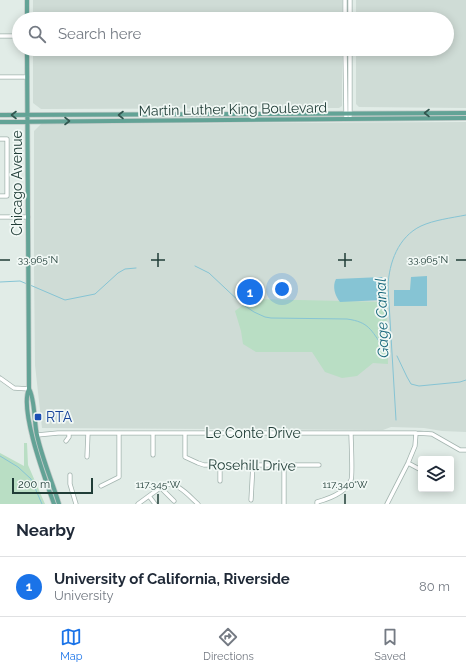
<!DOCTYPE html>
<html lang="en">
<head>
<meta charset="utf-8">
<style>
	:root { --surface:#fff; --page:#f6f6f7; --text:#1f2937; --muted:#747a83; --line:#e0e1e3; --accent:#1a73e8 }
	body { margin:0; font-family:Raleway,sans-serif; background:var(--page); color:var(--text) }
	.controls { position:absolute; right:12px; bottom:12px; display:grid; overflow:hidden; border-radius:4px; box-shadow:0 2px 10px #0003 }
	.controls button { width:36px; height:36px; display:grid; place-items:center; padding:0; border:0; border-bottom:1px solid var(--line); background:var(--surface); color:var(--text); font:20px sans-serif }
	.scale { position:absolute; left:12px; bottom:10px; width:81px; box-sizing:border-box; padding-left:4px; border:2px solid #203d37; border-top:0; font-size:11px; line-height:14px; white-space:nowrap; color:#203d37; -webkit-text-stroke:3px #f1f8f5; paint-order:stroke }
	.you { position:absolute; left:282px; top:289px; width:14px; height:14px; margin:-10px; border:3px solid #fff; border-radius:50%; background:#1a73e8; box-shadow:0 0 0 6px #1a73e833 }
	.badge { display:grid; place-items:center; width:26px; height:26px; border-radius:50%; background:var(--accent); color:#fff; font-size:13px; font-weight:700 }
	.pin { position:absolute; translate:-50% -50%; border:2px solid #fff; box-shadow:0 1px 4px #0006 }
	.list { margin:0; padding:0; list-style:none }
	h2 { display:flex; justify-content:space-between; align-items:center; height:52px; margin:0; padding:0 16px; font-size:17px }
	h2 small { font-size:13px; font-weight:400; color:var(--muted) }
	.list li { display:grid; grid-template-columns:26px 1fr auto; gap:12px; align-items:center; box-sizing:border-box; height:60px; padding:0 16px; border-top:1px solid var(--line) }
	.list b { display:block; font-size:15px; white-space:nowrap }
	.list p { margin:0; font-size:13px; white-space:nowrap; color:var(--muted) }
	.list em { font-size:13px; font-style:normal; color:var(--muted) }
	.icon { flex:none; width:22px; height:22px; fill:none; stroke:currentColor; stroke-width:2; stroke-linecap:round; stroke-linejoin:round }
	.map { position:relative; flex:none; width:466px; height:504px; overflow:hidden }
	.search { position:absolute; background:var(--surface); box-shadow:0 2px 10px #0003; left:12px; right:12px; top:12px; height:44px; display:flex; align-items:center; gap:10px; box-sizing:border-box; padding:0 14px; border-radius:22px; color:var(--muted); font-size:15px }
	.sheet { height:112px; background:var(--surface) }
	nav { display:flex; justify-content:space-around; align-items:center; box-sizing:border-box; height:56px; border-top:1px solid var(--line); background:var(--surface); font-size:11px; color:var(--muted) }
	nav a { display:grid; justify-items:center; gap:2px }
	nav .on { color:var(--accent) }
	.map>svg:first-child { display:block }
	.built { fill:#cfdcd6 }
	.green { fill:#b9dec4 }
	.water { fill:#86c4d4 }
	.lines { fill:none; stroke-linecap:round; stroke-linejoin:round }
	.stream { stroke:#86c4d4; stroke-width:1 }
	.minor-casing { stroke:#a3b4af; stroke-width:5 }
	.major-casing { stroke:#c1c9c7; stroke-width:5.5 }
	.minor { stroke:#fff; stroke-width:3.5 }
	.major { stroke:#63a396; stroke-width:4 }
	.oneway { stroke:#31564f }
	.ticks { fill:none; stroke:#203d37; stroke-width:1.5 }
	.transit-dot { fill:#1a4fb4; stroke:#f1f8f5; stroke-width:1.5 }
	.labels { text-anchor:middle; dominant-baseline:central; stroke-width:3.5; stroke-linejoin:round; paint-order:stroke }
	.street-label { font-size:14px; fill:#203d37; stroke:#f1f8f5 }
	.transit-label { font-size:14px; fill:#164399; stroke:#f1f8f5; text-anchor:start }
	.water-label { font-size:15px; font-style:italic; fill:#18677b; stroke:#f1f8f5 }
	.ticks-label { font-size:10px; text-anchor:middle; fill:#203d37; stroke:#f1f8f5; stroke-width:3.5; stroke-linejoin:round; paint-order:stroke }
</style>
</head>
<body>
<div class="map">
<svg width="466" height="504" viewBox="0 0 466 504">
	<rect width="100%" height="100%" fill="#e1ece7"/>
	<path class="built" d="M 33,0 L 342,0 L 342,19 L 33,19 Z
		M 356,0 L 466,0 L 466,108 L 359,107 L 356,104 L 356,49 L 447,49 L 447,19 L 356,19 Z
		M 33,49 L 342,49 L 342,106 L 339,108 L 41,109 L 33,103 Z
		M 466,122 L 466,432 L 442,431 L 424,428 L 391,427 L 383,430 L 42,428 L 35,365 L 34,269 L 34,131 L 41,124 Z"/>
	<path class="green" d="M 251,299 L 386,302 L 388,364 L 373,363 L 357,376 L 342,378 L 325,372 L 312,352 L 256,352 L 243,344 L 241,331 L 235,311 Z
		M 24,443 L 27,443 L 28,465 L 45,504 L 0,504 L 0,453 L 24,466 Z"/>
	<path class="water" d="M 427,276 L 427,306 L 394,306 L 394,290 L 410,290 L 411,277 Z
		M 382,277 L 384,288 L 383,300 L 340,302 C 335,296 332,286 336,279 Z"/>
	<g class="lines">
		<path class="stream" d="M 195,266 L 209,273 L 242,304 L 254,312 L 265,317 L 271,318 L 347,319 C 369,322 371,330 383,347
			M 0,282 L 20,281 L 27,284
			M 30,285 L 65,300 L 95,294 L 118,273 L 125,269 L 136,268
			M 397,356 L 407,377 L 411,384 L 419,386 L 460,382 L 466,380
			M 396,420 L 388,286 C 389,263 398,237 421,226 C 434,220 451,218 466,215
			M 0,456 L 18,467 L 31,479 L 42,504"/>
		<g class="minor-casing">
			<path id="minor" d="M 345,0 L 345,19
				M 350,19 L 350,0
				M 0,36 L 19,36
				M 345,49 L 346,118
				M 350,49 L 350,116
				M 0,77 L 27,77
				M 0,139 L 7,139 L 7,196 L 0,196
				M 0,217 L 28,217
				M 0,378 L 14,388 L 29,389
				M 153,433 L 153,455
				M 185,433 L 185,457 L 198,463 L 204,465 L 319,465
				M 37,435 L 58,433 L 416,433 L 432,434 L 460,450 L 466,450
				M 66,441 L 69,437 L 69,433
				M 87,457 L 88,433
				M 408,463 L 421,470
				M 284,465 L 284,504
				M 70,475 L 70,484 L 76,504
				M 220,481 L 220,465
				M 101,486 L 119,477 L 119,433
				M 160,487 L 174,501
				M 149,496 L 155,504
				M 251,500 L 253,464
				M 138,504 L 164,485 C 177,481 189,496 198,504
				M 317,504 L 317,502 C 328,499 346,493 351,480 C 353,476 351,441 351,433
				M 387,504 L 408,463 L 415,446 L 416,433"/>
		</g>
		<g class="major-casing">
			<path id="major" d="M 27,19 L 27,0
				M 27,49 L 29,389 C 19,410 46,481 54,504
				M 0,115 L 466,113
				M 0,122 L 466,118
				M 29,389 C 35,398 34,423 37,435 C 42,458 52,481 59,504"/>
		</g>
		<use href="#minor" class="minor"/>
		<use href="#major" class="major"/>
	</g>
	<defs><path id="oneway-chevron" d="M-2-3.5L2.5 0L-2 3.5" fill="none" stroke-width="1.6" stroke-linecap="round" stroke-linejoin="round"/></defs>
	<g class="oneway">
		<use href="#oneway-chevron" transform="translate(427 113) rotate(-180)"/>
		<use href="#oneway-chevron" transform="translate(14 115) rotate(180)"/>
		<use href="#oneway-chevron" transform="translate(121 115) rotate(180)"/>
		<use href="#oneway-chevron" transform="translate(67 121)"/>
	</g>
	<path class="ticks" d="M 158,253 L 158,267M 345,253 L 345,267M 0,260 L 10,260M 151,260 L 165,260M 338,260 L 352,260M 456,260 L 466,260M 158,494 L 158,504M 345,494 L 345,504"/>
	<rect class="transit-dot" x="34" y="413" width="8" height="8" rx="2"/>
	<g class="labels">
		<g class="street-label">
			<text transform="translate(233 109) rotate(-1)">Martin Luther King Boulevard</text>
			<text transform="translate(17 183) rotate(-90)">Chicago Avenue</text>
			<text x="253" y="433">Le Conte Drive</text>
			<text transform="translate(252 465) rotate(1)">Rosehill Drive</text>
		</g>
		<g class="transit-label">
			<text x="46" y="417">RTA</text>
		</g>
		<g class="water-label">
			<text transform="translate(382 318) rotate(-92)">Gage Canal</text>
		</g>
	</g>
	<g class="ticks-label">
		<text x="38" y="263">33.965°N</text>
		<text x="428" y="263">33.965°N</text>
		<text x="158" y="488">117.345°W</text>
		<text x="345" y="488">117.340°W</text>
	</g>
</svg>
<div class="controls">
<button><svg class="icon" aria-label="layers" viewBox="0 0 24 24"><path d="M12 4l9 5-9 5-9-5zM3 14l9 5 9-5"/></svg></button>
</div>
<div class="scale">200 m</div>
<div class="you"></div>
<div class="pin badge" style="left:250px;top:292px">1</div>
<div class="search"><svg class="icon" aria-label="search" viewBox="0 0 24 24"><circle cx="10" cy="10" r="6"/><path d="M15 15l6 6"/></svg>Search here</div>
</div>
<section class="sheet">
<h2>Nearby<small></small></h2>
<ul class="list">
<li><span class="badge">1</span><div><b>University of California, Riverside</b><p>University</p></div><em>80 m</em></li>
</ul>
</section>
<nav>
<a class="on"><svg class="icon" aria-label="map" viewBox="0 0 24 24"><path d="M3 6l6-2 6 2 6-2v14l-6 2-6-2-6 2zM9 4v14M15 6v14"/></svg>Map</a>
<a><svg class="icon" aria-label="directions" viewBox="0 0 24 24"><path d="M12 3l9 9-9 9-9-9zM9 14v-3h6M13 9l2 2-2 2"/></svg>Directions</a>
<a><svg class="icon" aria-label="saved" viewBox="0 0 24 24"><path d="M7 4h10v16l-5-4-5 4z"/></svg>Saved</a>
</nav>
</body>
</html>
